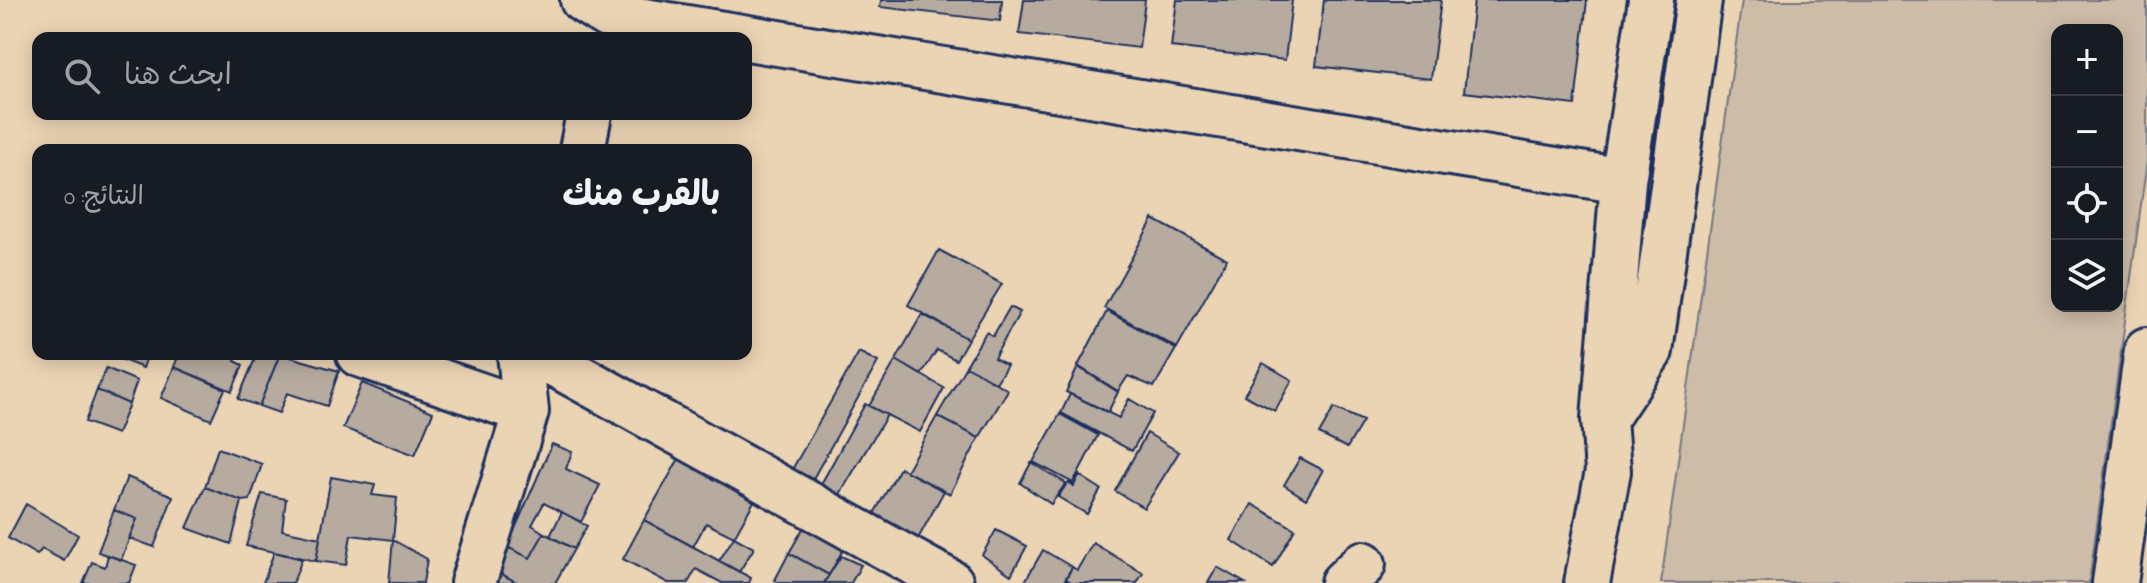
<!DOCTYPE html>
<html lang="ar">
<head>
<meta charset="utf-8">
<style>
	:root { --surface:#171b24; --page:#242831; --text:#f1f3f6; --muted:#9ea1a6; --line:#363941 }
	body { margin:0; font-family:"Indie Flower","Playpen Sans Arabic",sans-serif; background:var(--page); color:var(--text); direction:rtl }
	.controls { position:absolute; right:24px; top:24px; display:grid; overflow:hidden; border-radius:16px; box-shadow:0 4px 20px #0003 }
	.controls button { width:72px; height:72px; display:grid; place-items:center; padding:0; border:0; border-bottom:2px solid var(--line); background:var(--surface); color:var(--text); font:40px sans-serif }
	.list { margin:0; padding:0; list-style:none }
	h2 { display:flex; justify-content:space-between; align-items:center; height:104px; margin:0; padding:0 32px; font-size:34px }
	h2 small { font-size:26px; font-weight:400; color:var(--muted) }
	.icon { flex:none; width:44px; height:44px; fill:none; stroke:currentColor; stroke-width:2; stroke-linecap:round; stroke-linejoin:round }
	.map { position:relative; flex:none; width:2147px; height:583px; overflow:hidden; direction:ltr }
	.search { position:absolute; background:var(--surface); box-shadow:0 4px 20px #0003; left:32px; top:32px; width:720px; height:88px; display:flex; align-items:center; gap:20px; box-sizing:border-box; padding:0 28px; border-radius:16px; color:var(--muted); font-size:30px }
	.panel { position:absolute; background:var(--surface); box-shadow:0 4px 20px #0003; left:32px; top:144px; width:720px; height:216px; border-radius:16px; direction:rtl }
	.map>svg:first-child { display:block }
	.green { fill:#cdbca8; stroke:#747683; stroke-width:2; fill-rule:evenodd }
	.building { fill:#b7ab9f; stroke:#1b2f5e; stroke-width:2 }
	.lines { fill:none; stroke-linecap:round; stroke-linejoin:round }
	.minor-casing { stroke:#1b2f5e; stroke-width:50 }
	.highway-casing { stroke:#1b2f5e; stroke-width:50 }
	.minor { stroke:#ebd4b4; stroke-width:44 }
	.highway { stroke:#ebd4b4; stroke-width:44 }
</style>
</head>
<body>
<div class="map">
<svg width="2147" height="583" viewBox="0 0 2147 583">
	<rect width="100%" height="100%" fill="#ebd4b4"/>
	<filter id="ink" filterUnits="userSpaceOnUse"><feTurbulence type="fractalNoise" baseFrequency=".0125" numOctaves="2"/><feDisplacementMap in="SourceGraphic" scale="16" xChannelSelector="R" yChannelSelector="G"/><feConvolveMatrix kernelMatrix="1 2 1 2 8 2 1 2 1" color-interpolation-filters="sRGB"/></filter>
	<g filter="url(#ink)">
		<path class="green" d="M 1742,0 L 2147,0 L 2147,161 L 2089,583 L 1661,583 ZM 2057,30 L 2117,30 L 2117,306 L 2057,306 Z"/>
		<path class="building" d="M 881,0 L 1002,0 L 1000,21 L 880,7 Z
			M 1024,0 L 1145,0 L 1139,48 L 1019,34 Z
			M 1177,0 L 1292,0 L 1285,60 L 1171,47 Z
			M 1324,0 L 1441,0 L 1431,79 L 1316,66 Z
			M 1474,0 L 1587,0 L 1575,105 L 1464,92 Z
			M 1153,219 L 1227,259 L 1177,348 L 1104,308 Z
			M 939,250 L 1002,284 L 968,339 L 908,305 Z
			M 1010,307 L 1020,312 L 994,358 L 1007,365 L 996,383 L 966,366 L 986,332 L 993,336 Z
			M 1107,311 L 1176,349 L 1154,387 L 1128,376 L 1118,391 L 1078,366 Z
			M 922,314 L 968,339 L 956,360 L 937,350 L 921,375 L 896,360 Z
			M 859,352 L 878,362 L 810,484 L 790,473 Z
			M 107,354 L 148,354 L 143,368 Z
			M 179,354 L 239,354 L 235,361 L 243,365 L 232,391 L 174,367 Z
			M 257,354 L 280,354 L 259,406 L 238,399 Z
			M 280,354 L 339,371 L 327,406 L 287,393 L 279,413 L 259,406 Z
			M 896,360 L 944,388 L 920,432 L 869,406 Z
			M 1263,363 L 1292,380 L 1275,411 L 1244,395 Z
			M 966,366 L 1008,390 L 979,438 L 937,416 Z
			M 174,367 L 225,389 L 211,420 L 161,398 Z
			M 1078,367 L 1118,392 L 1108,412 L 1066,392 Z
			M 106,368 L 137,381 L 129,404 L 97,390 Z
			M 362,383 L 433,412 L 415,455 L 343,428 Z
			M 97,390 L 129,404 L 117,434 L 85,422 Z
			M 1070,394 L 1119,418 L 1129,399 L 1153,413 L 1132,451 L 1061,413 Z
			M 865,404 L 887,415 L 837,499 L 820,486 Z
			M 1334,408 L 1363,421 L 1347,448 L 1319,434 Z
			M 1060,414 L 1098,435 L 1073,483 L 1033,462 Z
			M 937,416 L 979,438 L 950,494 L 906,471 Z
			M 1147,433 L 1179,452 L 1144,508 L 1115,491 Z
			M 552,444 L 572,452 L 566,469 L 600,485 L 581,522 L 544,503 L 532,525 L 544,533 L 530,558 L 507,547 Z
			M 218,448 L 262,464 L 250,500 L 242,501 L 205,487 Z
			M 681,455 L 757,496 L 734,537 L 706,523 L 693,547 L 644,520 Z
			M 1300,458 L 1323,470 L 1306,499 L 1284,485 Z
			M 1031,463 L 1066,483 L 1051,504 L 1020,483 Z
			M 900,468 L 944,491 L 913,548 L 868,524 Z
			M 1079,475 L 1101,489 L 1087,514 L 1058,497 L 1068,482 L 1074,486 Z
			M 127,477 L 173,496 L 154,547 L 129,538 L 137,519 L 114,510 Z
			M 331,477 L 375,485 L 372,495 L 397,498 L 393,540 L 351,535 L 346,565 L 316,561 Z
			M 205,487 L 242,501 L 231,544 L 187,528 Z
			M 262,494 L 286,499 L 282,530 L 320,538 L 316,561 L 246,546 Z
			M 26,504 L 78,535 L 64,561 L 42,549 L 37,555 L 8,538 Z
			M 1252,504 L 1295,529 L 1273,567 L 1231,540 Z
			M 114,510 L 137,519 L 121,560 L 98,552 Z
			M 562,512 L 587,526 L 574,549 L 550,536 Z
			M 644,520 L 751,578 L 749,583 L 722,583 L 696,569 L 688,583 L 668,583 L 623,559 Z
			M 805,525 L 843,550 L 829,575 L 789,553 Z
			M 996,530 L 1027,546 L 1011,575 L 982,555 Z
			M 544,533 L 574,549 L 555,583 L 518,583 L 496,571 L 507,547 L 530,558 Z
			M 734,537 L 754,548 L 739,572 L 719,561 Z
			M 393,540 L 427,559 L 423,583 L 389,583 Z
			M 1093,543 L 1143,573 L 1137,583 L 1073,583 L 1066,579 L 1072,567 L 1077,570 Z
			M 1043,550 L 1072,567 L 1063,583 L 1024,583 Z
			M 274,552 L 302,559 L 293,583 L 263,583 Z
			M 789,553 L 829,575 L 824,583 L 780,583 L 775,580 Z
			M 108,555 L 136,565 L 129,583 L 83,583 L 92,562 L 105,567 Z
			M 841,556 L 861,565 L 851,583 L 824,583 Z
			M 1217,567 L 1245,583 L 1208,583 Z
			M 496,571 L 518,583 L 492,583 Z"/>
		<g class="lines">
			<g class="minor-casing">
				<path id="minor" d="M 583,0 L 607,15 L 1623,181
					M 582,150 L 589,114
					M 359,354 L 526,411
					M 537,354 L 951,583
					M 1606,417 L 1650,351 L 1699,0
					M 473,583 L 526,411 L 520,354
					M 1343,583 L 1363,564
					M 1587,583 L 1608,471 L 1604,419 L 1623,181 L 1651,0"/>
			</g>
			<g class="highway-casing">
				<path id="highway" d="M 2115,583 L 2147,350"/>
			</g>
			<use href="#minor" class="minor"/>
			<use href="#highway" class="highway"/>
		</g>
	</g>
</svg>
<div class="controls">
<button>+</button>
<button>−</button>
<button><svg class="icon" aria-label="locate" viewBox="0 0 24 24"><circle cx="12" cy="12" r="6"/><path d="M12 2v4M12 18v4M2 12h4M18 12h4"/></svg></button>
<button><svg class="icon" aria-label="layers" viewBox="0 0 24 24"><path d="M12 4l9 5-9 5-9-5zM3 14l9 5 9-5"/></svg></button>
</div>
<div class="search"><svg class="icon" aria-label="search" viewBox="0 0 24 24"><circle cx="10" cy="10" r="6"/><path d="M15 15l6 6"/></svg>ابحث هنا</div>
<section class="panel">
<h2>بالقرب منك<small>النتائج: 0</small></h2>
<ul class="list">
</ul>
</section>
</div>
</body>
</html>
